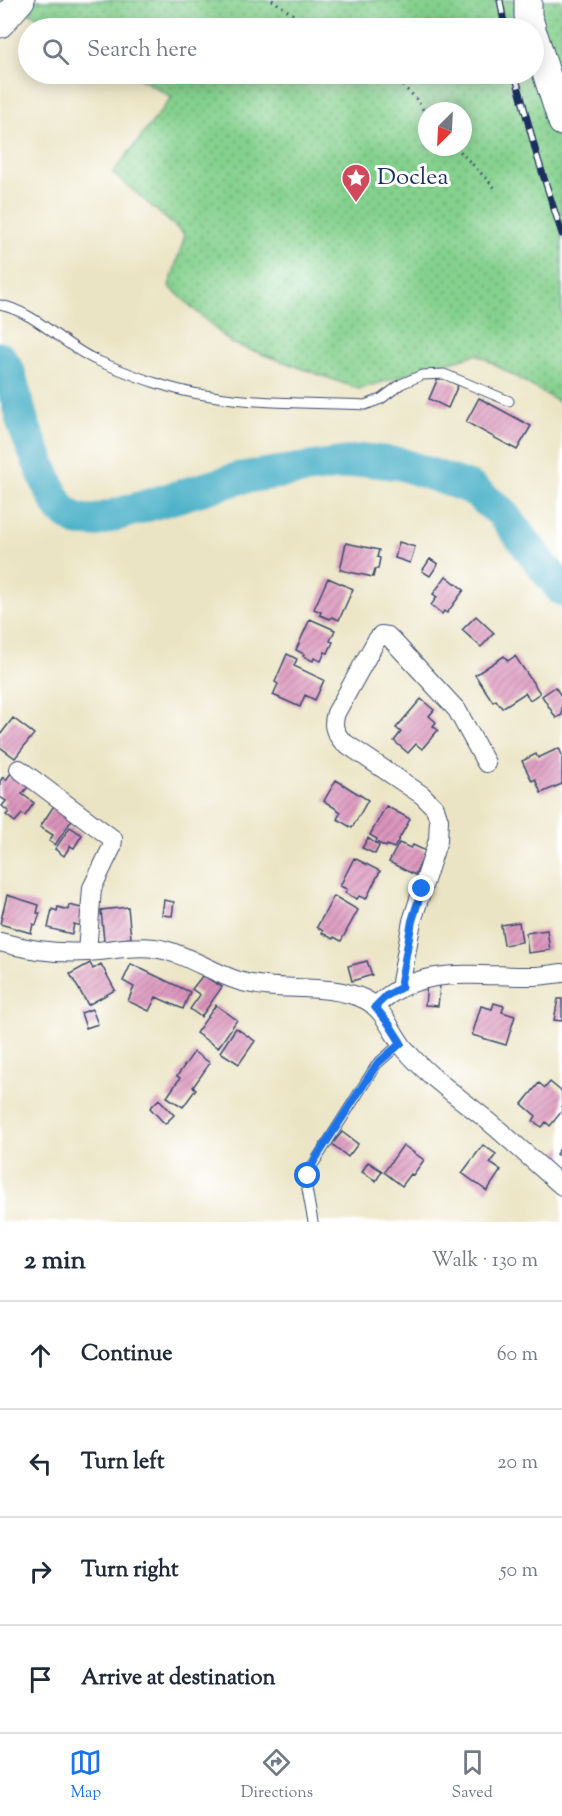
<!DOCTYPE html>
<html lang="en">
<head>
<meta charset="utf-8">
<style>
	:root { --surface:#fff; --page:#f6f6f7; --text:#1f2937; --muted:#747a83; --line:#e0e1e3; --accent:#1a73e8 }
	body { margin:0; font-family:"Sorts Mill Goudy",serif; background:var(--page); color:var(--text) }
	.compass { position:absolute; left:418px; top:102px; width:54px; height:54px; border-radius:50%; background:var(--surface); box-shadow:0 3px 15px #0003; rotate:204deg }
	.stop { position:absolute; width:18px; height:18px; margin:-14px; border:4px solid #1a73e8; border-radius:50%; background:#fff }
	.stop.end { background:#1a73e8; border-color:#fff; box-shadow:0 2px 6px #0008 }
	.list { margin:0; padding:0; list-style:none }
	h2 { display:flex; justify-content:space-between; align-items:center; height:78px; margin:0; padding:0 24px; font-size:26px }
	h2 small { font-size:20px; font-weight:400; color:var(--muted) }
	.list li { display:grid; grid-template-columns:39px 1fr auto; gap:18px; align-items:center; box-sizing:border-box; height:108px; padding:0 24px; border-top:2px solid var(--line) }
	.list b { display:block; font-size:22px; white-space:nowrap }
	.list em { font-size:20px; font-style:normal; color:var(--muted) }
	.icon { flex:none; width:33px; height:33px; fill:none; stroke:currentColor; stroke-width:2; stroke-linecap:round; stroke-linejoin:round }
	.map { position:relative; flex:none; width:562px; height:1222px; overflow:hidden }
	.search { position:absolute; background:var(--surface); box-shadow:0 3px 15px #0003; left:18px; right:18px; top:18px; height:66px; display:flex; align-items:center; gap:15px; box-sizing:border-box; padding:0 21px; border-radius:33px; color:var(--muted); font-size:22px }
	.sheet { height:510px; background:var(--surface) }
	nav { display:flex; justify-content:space-around; align-items:center; box-sizing:border-box; height:84px; border-top:2px solid var(--line); background:var(--surface); font-size:16px; color:var(--muted) }
	nav a { display:grid; justify-items:center; gap:3px }
	nav .on { color:var(--accent) }
	.map>svg:first-child { display:block }
	.grass { fill:url(#grass-dots); stroke:#508076; stroke-width:1.5; fill-rule:evenodd }
	.lines { fill:none; stroke-linecap:round; stroke-linejoin:round }
	.river { stroke:#48b0c7; stroke-width:33 }
	.building { fill:url(#building-hatch) }
	.lane-casing { stroke:#3a4a6d; stroke-width:11 }
	.street-casing { stroke:#3a4a6d; stroke-width:20 }
	.secondary-casing { stroke:#3a4a6d; stroke-width:29 }
	.path { stroke:#3a4a6d; stroke-width:3; stroke-dasharray:1.5 4.5; stroke-linecap:butt }
	.lane { stroke:#fff; stroke-width:9 }
	.street { stroke:#fff; stroke-width:18 }
	.secondary { stroke:#fff; stroke-width:27 }
	.rail-casing { stroke:#1b2f5e; stroke-width:7 }
	.rail { stroke:#fff; stroke-width:4.5; stroke-dasharray:14; stroke-linecap:butt }
	.route { stroke:#1a73e8; stroke-width:8 }
	.labels { text-anchor:middle; dominant-baseline:central; stroke-width:6; stroke-linejoin:round; paint-order:stroke }
	.poi-label { font-size:24px; fill:#1b2f5e; stroke:#fff; text-anchor:start }
</style>
</head>
<body>
<div class="map">
<svg width="562" height="1222" viewBox="0 0 562 1222">
	<defs>
		<pattern id="grass-dots" width="8" height="8" patternUnits="userSpaceOnUse" patternTransform="scale(1.5)"><rect width="8" height="8" fill="#84d08d"/><path d="M2 2h.1M6 6h.1" fill="none" stroke="#6ba976" stroke-width="1.8" stroke-linecap="round"/></pattern>
		<pattern id="building-hatch" width="6" height="6" patternUnits="userSpaceOnUse" patternTransform="scale(1.5)"><rect width="6" height="6" fill="#dc94bc"/><path d="M-1 1l2-2M0 6l6-6M5 7l2-2" fill="none" stroke="#b2799c"/></pattern>
	</defs>
	<rect width="100%" height="100%" fill="#fff"/>
	<filter id="ink" filterUnits="userSpaceOnUse"><feTurbulence type="fractalNoise" baseFrequency=".0167" numOctaves="2"/><feDisplacementMap in="SourceGraphic" scale="12" xChannelSelector="R" yChannelSelector="G"/><feConvolveMatrix kernelMatrix="1 2 1 2 8 2 1 2 1" color-interpolation-filters="sRGB"/></filter>
	<filter id="wash" filterUnits="userSpaceOnUse"><feTurbulence type="fractalNoise" baseFrequency=".008" numOctaves="4" result="noise"/><feDisplacementMap in="SourceGraphic" scale="24" xChannelSelector="R" yChannelSelector="G"/><feGaussianBlur stdDeviation="1.35" result="paint"/><feColorMatrix in="noise" values="0 0 0 0 0 0 0 0 0 0 0 0 0 0 0 0 0 1.4 0 .05"/><feComposite in="paint" operator="in"/></filter>
	<g filter="url(#wash)">
		<rect width="100%" height="100%" fill="#ebe4c4"/>
		<path class="grass" d="M 0,0 L 562,0 L 562,404 L 477,354 L 359,389 L 231,343 L 169,286 L 185,235 L 113,173 L 172,97 L 132,74 L 534,74 L 534,28 L 56,28 L 8,0 L 0,10 ZM 427,111 L 463,111 L 463,147 L 427,147 Z"/>
		<g class="lines">
			<path class="river" d="M 0,358 L 9,372 L 24,427 L 50,489 L 61,509 L 77,520 L 95,521 L 240,478 L 365,460 L 401,464 L 471,488 L 501,512 L 562,590"/>
		</g>
		<g id="blocks">
			<path class="building" d="M 439,376 L 458,385 L 448,408 L 429,399 Z
				M 479,398 L 531,426 L 517,450 L 466,422 Z
				M 399,542 L 415,547 L 410,563 L 395,558 Z
				M 346,543 L 379,550 L 377,557 L 380,558 L 378,569 L 375,569 L 373,577 L 340,570 Z
				M 430,559 L 438,564 L 430,576 L 422,571 Z
				M 446,576 L 464,590 L 447,613 L 444,611 L 442,614 L 431,605 L 437,597 L 433,594 Z
				M 328,578 L 353,589 L 339,620 L 332,617 L 330,619 L 320,615 L 321,612 L 314,609 Z
				M 476,616 L 494,633 L 481,647 L 462,630 Z
				M 310,619 L 335,630 L 330,641 L 333,642 L 328,653 L 325,652 L 321,661 L 314,658 L 313,661 L 303,656 L 304,654 L 296,650 Z
				M 287,654 L 297,659 L 294,666 L 324,680 L 315,700 L 305,695 L 300,707 L 273,695 L 278,684 L 275,682 Z
				M 504,656 L 508,661 L 515,656 L 540,693 L 530,700 L 525,693 L 502,708 L 496,700 L 493,702 L 475,675 Z
				M 555,687 L 562,697 L 562,715 L 556,718 L 542,696 Z
				M 421,699 L 434,710 L 429,716 L 436,722 L 433,726 L 438,730 L 422,749 L 416,744 L 408,753 L 394,741 L 401,732 L 396,728 Z
				M 13,718 L 34,734 L 15,758 L 0,747 L 0,735 Z
				M 559,748 L 562,755 L 562,784 L 541,793 L 535,779 L 532,781 L 522,761 L 536,754 L 538,758 Z
				M 11,773 L 29,786 L 22,794 L 34,803 L 25,816 L 22,814 L 15,822 L 6,815 L 9,812 L 2,806 L 6,801 L 0,797 L 0,781 L 3,777 L 6,780 Z
				M 336,780 L 368,800 L 352,828 L 337,819 L 341,812 L 324,801 Z
				M 55,804 L 74,817 L 55,845 L 49,841 L 53,835 L 40,827 Z
				M 386,806 L 410,819 L 394,848 L 387,845 L 386,847 L 376,842 L 377,839 L 370,835 Z
				M 70,827 L 82,835 L 74,848 L 70,846 L 64,856 L 55,849 Z
				M 368,838 L 379,846 L 375,854 L 362,848 Z
				M 399,843 L 411,848 L 413,845 L 426,851 L 415,875 L 389,862 Z
				M 354,858 L 380,871 L 366,899 L 359,896 L 357,899 L 345,893 L 347,889 L 340,886 Z
				M 7,895 L 39,905 L 37,913 L 40,913 L 36,925 L 33,924 L 31,933 L 0,924 Z
				M 334,896 L 358,910 L 341,941 L 334,937 L 333,939 L 322,933 L 323,931 L 317,927 Z
				M 164,900 L 174,902 L 172,916 L 162,915 Z
				M 69,905 L 86,909 L 81,926 L 74,924 L 72,934 L 48,928 L 52,909 L 57,911 L 58,907 L 68,910 Z
				M 128,907 L 131,938 L 104,941 L 101,910 Z
				M 519,922 L 522,942 L 504,945 L 501,925 Z
				M 547,930 L 550,950 L 528,953 L 526,933 Z
				M 367,961 L 372,975 L 352,981 L 348,966 Z
				M 90,963 L 93,969 L 101,964 L 115,990 L 88,1005 L 70,974 Z
				M 131,964 L 190,992 L 183,1009 L 156,997 L 149,1011 L 128,1001 L 134,987 L 123,981 Z
				M 203,975 L 222,987 L 201,1017 L 190,1009 L 200,995 L 192,989 Z
				M 427,983 L 440,985 L 438,1006 L 425,1005 Z
				M 558,999 L 562,999 L 562,1021 L 554,1020 Z
				M 494,1003 L 504,1006 L 502,1012 L 515,1016 L 506,1045 L 472,1035 L 481,1006 L 492,1009 Z
				M 216,1005 L 237,1020 L 218,1048 L 196,1033 Z
				M 92,1009 L 98,1024 L 86,1028 L 81,1013 Z
				M 236,1028 L 255,1041 L 239,1064 L 220,1052 Z
				M 194,1052 L 210,1063 L 193,1087 L 196,1089 L 183,1107 L 167,1097 L 180,1078 L 177,1076 Z
				M 550,1082 L 562,1092 L 562,1111 L 550,1126 L 546,1122 L 542,1127 L 533,1121 L 536,1116 L 522,1104 L 539,1083 L 545,1088 Z
				M 159,1099 L 174,1115 L 165,1124 L 150,1108 Z
				M 342,1132 L 358,1144 L 348,1157 L 332,1144 Z
				M 403,1145 L 424,1160 L 413,1175 L 411,1174 L 402,1186 L 384,1172 Z
				M 483,1145 L 496,1154 L 490,1163 L 501,1170 L 487,1191 L 462,1173 Z
				M 562,1146 L 562,1158 L 556,1154 Z
				M 368,1162 L 382,1171 L 376,1181 L 362,1172 Z"/>
		</g>
	</g>
	<g filter="url(#ink)">
		<use href="#blocks" fill-opacity="0" stroke="#3a4a6d" stroke-width="1.5"/>
		<g class="lines">
			<g class="lane-casing">
				<path id="lane" d="M 0,305 C 38,313 63,346 98,361 C 134,376 172,391 211,396 C 262,404 314,403 365,405 L 381,399 L 401,384 L 422,375 L 444,374 L 509,401
					M 313,1222 L 307,1189 L 311,1168 L 377,1064 L 401,1043"/>
			</g>
			<g class="street-casing">
				<path id="street" d="M 19,769 L 113,839 L 112,847 L 92,888 L 87,952
					M 0,942 C 29,950 56,954 86,952 C 108,951 131,945 154,948 C 184,952 210,972 239,981 C 279,993 326,982 364,999 C 384,1008 391,1032 404,1048 C 427,1076 459,1097 487,1120 C 512,1141 537,1164 562,1186
					M 402,987 L 401,982 L 412,921 L 438,840 L 439,820 L 435,808 L 422,795 L 342,741 C 334,731 332,725 336,713 L 376,641 L 381,635 L 388,636 L 392,640 L 457,710 L 486,763
					M 375,1007 C 418,963 479,977 534,976 C 543,976 553,974 562,973"/>
			</g>
			<g class="secondary-casing">
				<path id="secondary" d="M 528,0 L 528,16 L 532,28
					M 0,24 L 21,0
					M 534,35 L 562,122"/>
			</g>
			<path class="path" d="M 272,0 L 313,28
				M 389,74 L 415,97 L 427,116
				M 456,147 L 495,188"/>
			<use href="#lane" class="lane"/>
			<use href="#street" class="street"/>
			<use href="#secondary" class="secondary"/>
			<g class="rail-casing">
				<path id="rail" d="M 500,0 L 505,28
					M 515,74 L 537,156 L 562,234"/>
			</g>
			<use href="#rail" class="rail"/>
		</g>
	</g>
	<g class="lines" filter="url(#ink)">
		<path class="route" d="M 308,1176 L 314,1161 L 377,1064 L 401,1043 L 389,1024 L 375,1007 L 386,996 L 402,987 L 401,982 L 412,921 L 422,889"/>
	</g>
	<defs>
		<g id="sight-pin" transform="scale(1.5)"><path d="M0 17L-7.5 6A9.5 9.5 0 1 1 7.5 6Z" fill="#d1495b" stroke="#fff"/><path d="M0-6L1.8-2.2L6-1.7L2.9 1.2L3.7 5.4L0 3.3L-3.7 5.4L-2.9 1.2L-6-1.7L-1.8-2.2Z" fill="#fff"/></g>
	</defs>
	<g fill-rule="evenodd">
		<use href="#sight-pin" x="356" y="178"/>
	</g>
	<g class="labels">
		<g class="poi-label">
			<text x="377" y="178">Doclea</text>
		</g>
	</g>
</svg>
<svg class="compass" viewBox="-18 -18 36 36"><path d="M0-13l5 13h-10z" fill="#e53935"/><path d="M0 13l5-13h-10z" fill="#747a83"/></svg>
<div class="stop" style="left:308px;top:1176px"></div>
<div class="stop end" style="left:422px;top:889px"></div>
<div class="search"><svg class="icon" aria-label="search" viewBox="0 0 24 24"><circle cx="10" cy="10" r="6"/><path d="M15 15l6 6"/></svg>Search here</div>
</div>
<section class="sheet">
<h2>2 min<small>Walk · 130 m</small></h2>
<ul class="list">
<li><svg class="icon" aria-label="ahead" viewBox="0 0 24 24"><path d="M12 20V5M6 11l6-6 6 6"/></svg><div><b>Continue</b></div><em>60 m</em></li>
<li><svg class="icon" aria-label="left" viewBox="0 0 24 24"><path d="M17 20v-9H6M10 6l-5 5 5 5"/></svg><div><b>Turn left</b></div><em>20 m</em></li>
<li><svg class="icon" aria-label="right" viewBox="0 0 24 24"><path d="M7 20v-9h11M14 6l5 5-5 5"/></svg><div><b>Turn right</b></div><em>50 m</em></li>
<li><svg class="icon" aria-label="arrive" viewBox="0 0 24 24"><path d="M6 21V4h12l-3 4 3 4H6"/></svg><div><b>Arrive at destination</b></div></li>
</ul>
</section>
<nav>
<a class="on"><svg class="icon" aria-label="map" viewBox="0 0 24 24"><path d="M3 6l6-2 6 2 6-2v14l-6 2-6-2-6 2zM9 4v14M15 6v14"/></svg>Map</a>
<a><svg class="icon" aria-label="directions" viewBox="0 0 24 24"><path d="M12 3l9 9-9 9-9-9zM9 14v-3h6M13 9l2 2-2 2"/></svg>Directions</a>
<a><svg class="icon" aria-label="saved" viewBox="0 0 24 24"><path d="M7 4h10v16l-5-4-5 4z"/></svg>Saved</a>
</nav>
</body>
</html>
